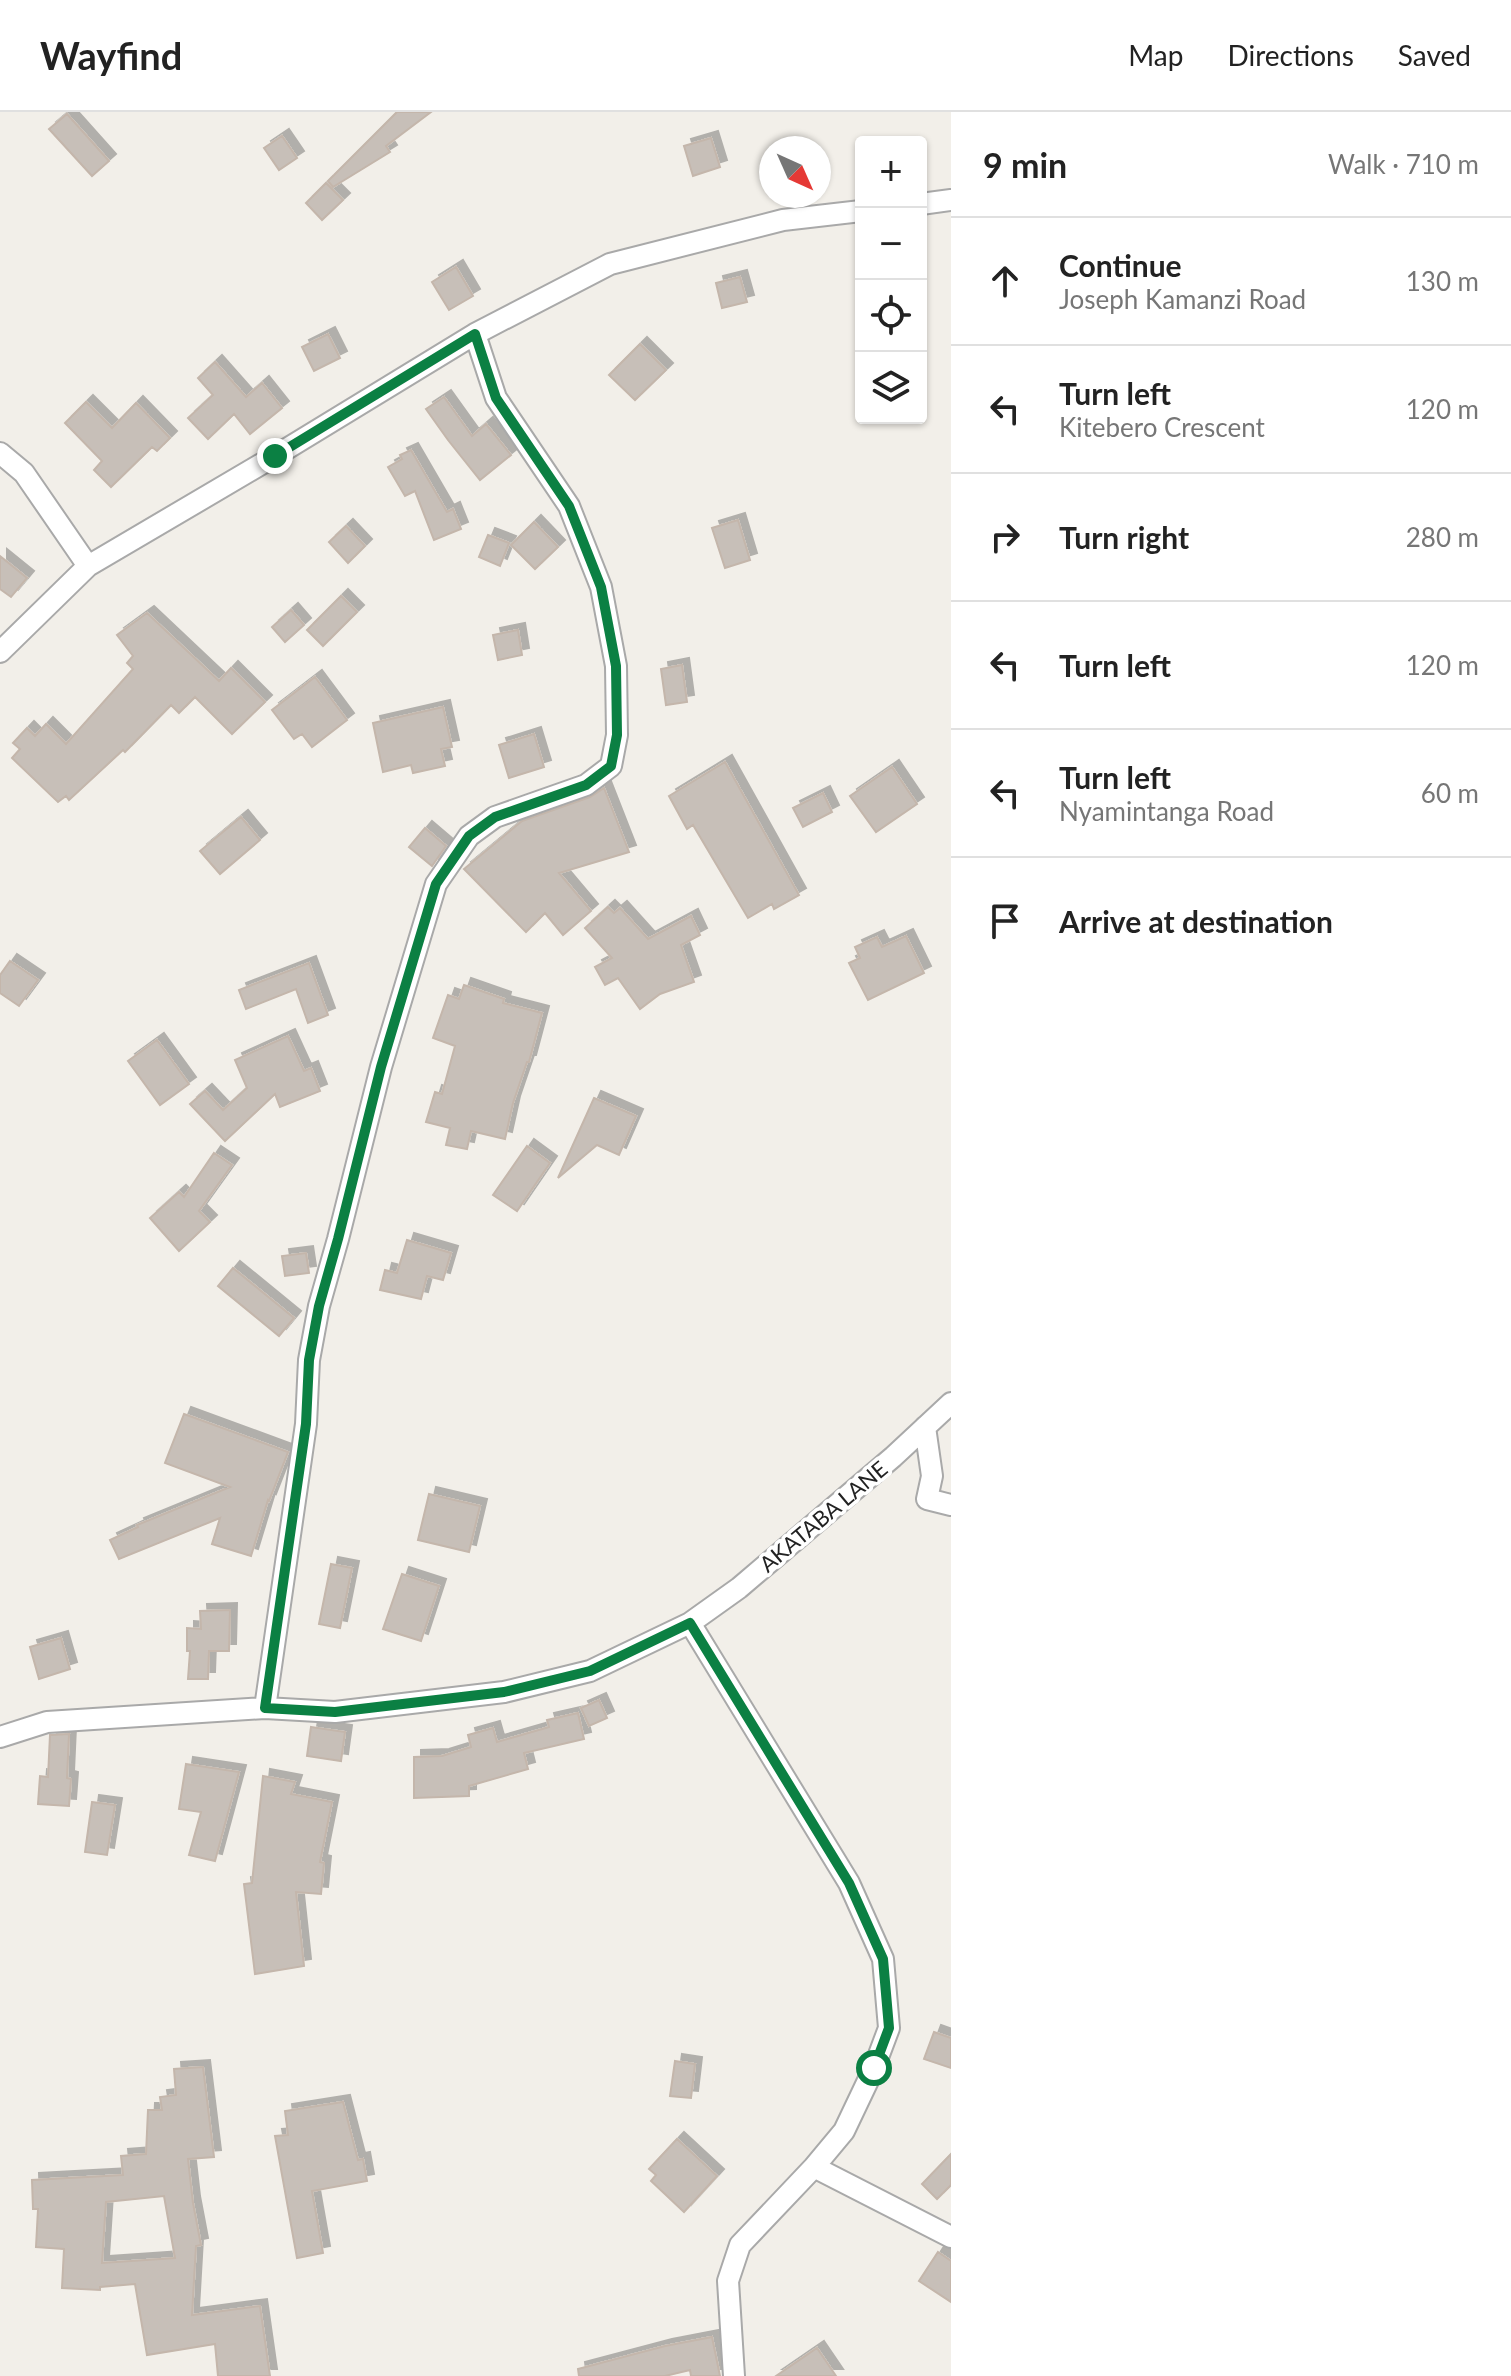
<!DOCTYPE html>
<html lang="en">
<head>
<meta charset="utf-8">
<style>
	:root { --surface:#fff; --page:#f6f6f6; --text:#222; --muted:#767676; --line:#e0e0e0 }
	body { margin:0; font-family:Lato,sans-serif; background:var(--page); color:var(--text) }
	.controls { position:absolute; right:24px; top:24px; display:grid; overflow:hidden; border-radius:8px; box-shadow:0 2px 6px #0004 }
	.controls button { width:72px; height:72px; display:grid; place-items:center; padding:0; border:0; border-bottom:2px solid var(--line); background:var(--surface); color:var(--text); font:40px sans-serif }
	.compass { position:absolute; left:759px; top:24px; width:72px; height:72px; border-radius:50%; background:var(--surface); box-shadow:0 2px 6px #0004; rotate:135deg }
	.stop { position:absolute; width:24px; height:24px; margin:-18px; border:6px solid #0b8043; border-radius:50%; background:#fff }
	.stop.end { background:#0b8043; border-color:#fff; box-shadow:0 2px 8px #0008 }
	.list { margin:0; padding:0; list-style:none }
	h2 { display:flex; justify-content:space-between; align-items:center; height:104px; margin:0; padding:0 32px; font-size:34px }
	h2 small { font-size:26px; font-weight:400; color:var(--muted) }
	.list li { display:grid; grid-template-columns:52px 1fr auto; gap:24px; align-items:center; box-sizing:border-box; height:128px; padding:0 32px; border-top:2px solid var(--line) }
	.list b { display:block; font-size:30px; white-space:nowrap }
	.list p { margin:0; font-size:26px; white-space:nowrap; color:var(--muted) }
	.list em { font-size:26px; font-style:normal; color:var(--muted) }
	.icon { flex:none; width:44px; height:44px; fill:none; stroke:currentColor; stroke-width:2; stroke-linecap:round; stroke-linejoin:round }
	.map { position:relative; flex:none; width:951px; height:2264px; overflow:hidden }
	header { display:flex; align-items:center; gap:48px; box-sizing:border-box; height:112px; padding:0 40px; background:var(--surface); border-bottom:2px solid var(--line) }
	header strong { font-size:38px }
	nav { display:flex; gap:44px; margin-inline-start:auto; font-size:28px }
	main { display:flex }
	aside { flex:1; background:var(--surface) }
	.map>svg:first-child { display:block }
	.building { fill:#c7bfb8; stroke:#c4b6ab; stroke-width:2; fill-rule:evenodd; filter:url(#shadow) }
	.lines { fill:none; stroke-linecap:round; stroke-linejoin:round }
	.minor-casing { stroke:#a9a9a9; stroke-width:24 }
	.minor { stroke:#fff; stroke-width:20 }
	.route { stroke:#0b8043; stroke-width:10 }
	.labels { text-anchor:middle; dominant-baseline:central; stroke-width:7; stroke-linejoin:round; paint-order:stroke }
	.street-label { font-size:22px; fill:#222; stroke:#fff }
</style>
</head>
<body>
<header>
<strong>Wayfind</strong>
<nav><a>Map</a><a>Directions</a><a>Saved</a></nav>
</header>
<main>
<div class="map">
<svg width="951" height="2264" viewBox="0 0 951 2264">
	<defs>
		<filter id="shadow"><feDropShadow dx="7" dy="-7" stdDeviation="0" flood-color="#0004"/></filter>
	</defs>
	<rect width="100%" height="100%" fill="#f2efe9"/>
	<path class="building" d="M 397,0 L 431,0 L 386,34 L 390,40 L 333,75 L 328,69 Z
		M 67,2 L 109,49 L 92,64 L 49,17 Z
		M 282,24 L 297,46 L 279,58 L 264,36 Z
		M 711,26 L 720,55 L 693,64 L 684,34 Z
		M 326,71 L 343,88 L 322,108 L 306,91 Z
		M 456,155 L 473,184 L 449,198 L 432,170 Z
		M 740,165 L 747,190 L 722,196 L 716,171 Z
		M 328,222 L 340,246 L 314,259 L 302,235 Z
		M 640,232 L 666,258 L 635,288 L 609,263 Z
		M 215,250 L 246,285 L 262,271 L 282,296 L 250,322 L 234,302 L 208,327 L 188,306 L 213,283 L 198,266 Z
		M 444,285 L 472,324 L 486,312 L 511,343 L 480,368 L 448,328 L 426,297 Z
		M 86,290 L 112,316 L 136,291 L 170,326 L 157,339 L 152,335 L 111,375 L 94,358 L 102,349 L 65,311 Z
		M 411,338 L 447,400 L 453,397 L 461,417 L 434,428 L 415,379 L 405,384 L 388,355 L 402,347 L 400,343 Z
		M 738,408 L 750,448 L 725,456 L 712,416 Z
		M 534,410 L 558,435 L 535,457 L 511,433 Z
		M 346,414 L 365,434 L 348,451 L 329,430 Z
		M 488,423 L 509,431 L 500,454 L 479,445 Z
		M 0,444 L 27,466 L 11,485 L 0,477 Z
		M 341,484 L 357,500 L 323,534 L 307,518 Z
		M 291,498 L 304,513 L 285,530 L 272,515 Z
		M 147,501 L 219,569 L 231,556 L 265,590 L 232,622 L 195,585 L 179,601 L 171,593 L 125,640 L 123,638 L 69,688 L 66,684 L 58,690 L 12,646 L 20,637 L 13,631 L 27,616 L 35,624 L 46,612 L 66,632 L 133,557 L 127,551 L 133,544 L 117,523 Z
		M 518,518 L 522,543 L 498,548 L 493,523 Z
		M 682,553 L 687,590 L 666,593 L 661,557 Z
		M 315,565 L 347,608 L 312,635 L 302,622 L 294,627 L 272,598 Z
		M 443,595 L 452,635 L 441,637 L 445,654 L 413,661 L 411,653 L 383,660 L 373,611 Z
		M 534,622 L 544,655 L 509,666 L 499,633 Z
		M 725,650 L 799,783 L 774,797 L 772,792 L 748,806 L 693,713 L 687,717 L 669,684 Z
		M 892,655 L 917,692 L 876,720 L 850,684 Z
		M 604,676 L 629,740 L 559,761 L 591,799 L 563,823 L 545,801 L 526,820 L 464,757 L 522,709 L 590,685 Z
		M 823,681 L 832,700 L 803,715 L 793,696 Z
		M 241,705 L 260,728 L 220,762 L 200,739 Z
		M 425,716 L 446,734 L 432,754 L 409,735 Z
		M 608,795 L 614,801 L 620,796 L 648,827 L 691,804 L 700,823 L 681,833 L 694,870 L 660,882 L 640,897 L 618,866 L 605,873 L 595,855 L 612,846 L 585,816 Z
		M 906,824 L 924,861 L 868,888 L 849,851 L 860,846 L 855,835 L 877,825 L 882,835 Z
		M 10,849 L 38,868 L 19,894 L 0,881 L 0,863 Z
		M 309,851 L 328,903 L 308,911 L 296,877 L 246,897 L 239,878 Z
		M 464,873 L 504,887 L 503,891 L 542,901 L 529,950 L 527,950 L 513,991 L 505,1027 L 471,1019 L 467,1037 L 446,1033 L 450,1016 L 426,1010 L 435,980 L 442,982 L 455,934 L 433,926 L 448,883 L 459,887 Z
		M 288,924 L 304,959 L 311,956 L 320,979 L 280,995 L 275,982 L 225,1029 L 190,992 L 205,979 L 223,998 L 247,976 L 235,948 Z
		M 157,928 L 189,972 L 160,993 L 128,949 Z
		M 594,986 L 636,1004 L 619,1043 L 597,1033 L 558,1066 Z
		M 527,1034 L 550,1051 L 517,1099 L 493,1083 Z
		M 214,1041 L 232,1053 L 199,1099 L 210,1110 L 179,1139 L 150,1106 L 179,1080 L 184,1085 Z
		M 407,1128 L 451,1141 L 443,1168 L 427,1164 L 421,1187 L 380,1178 L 385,1158 L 397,1161 Z
		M 306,1141 L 309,1161 L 285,1164 L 282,1144 Z
		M 233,1156 L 294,1206 L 279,1224 L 218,1174 Z
		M 184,1302 L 288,1340 L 269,1389 L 268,1388 L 251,1444 L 212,1432 L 220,1406 L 119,1447 L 110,1428 L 138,1415 L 137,1413 L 230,1375 L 165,1351 Z
		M 429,1382 L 480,1394 L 469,1440 L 418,1428 Z
		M 331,1452 L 352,1456 L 340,1516 L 319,1512 Z
		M 402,1462 L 439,1474 L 421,1529 L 383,1517 Z
		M 230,1498 L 229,1539 L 209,1539 L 208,1567 L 188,1567 L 190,1539 L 187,1539 L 187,1516 L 201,1517 L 200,1499 Z
		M 61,1526 L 70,1557 L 39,1567 L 30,1535 Z
		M 599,1588 L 607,1606 L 589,1614 L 581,1596 Z
		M 578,1601 L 584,1627 L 524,1641 L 528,1657 L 469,1674 L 469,1684 L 414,1686 L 414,1645 L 442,1644 L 471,1635 L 468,1623 L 493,1616 L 497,1630 L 549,1615 L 547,1608 Z
		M 311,1615 L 345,1620 L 341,1649 L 307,1644 Z
		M 69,1622 L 67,1666 L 71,1667 L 69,1694 L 38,1692 L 40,1664 L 48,1665 L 50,1623 Z
		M 186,1652 L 239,1660 L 215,1749 L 189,1743 L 201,1700 L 179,1697 Z
		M 263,1664 L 295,1670 L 291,1682 L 332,1690 L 320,1750 L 324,1751 L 321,1782 L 296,1780 L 304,1854 L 255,1862 L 244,1772 L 252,1771 Z
		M 92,1690 L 115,1693 L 107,1743 L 85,1740 Z
		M 934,1920 L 951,1926 L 951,1956 L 924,1947 Z
		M 675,1949 L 695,1952 L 691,1986 L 670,1984 Z
		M 203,1955 L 214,2045 L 188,2047 L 193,2091 L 201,2133 L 196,2134 L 192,2203 L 260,2194 L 270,2264 L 218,2264 L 215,2232 L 147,2243 L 135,2172 L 100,2175 L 100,2178 L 62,2176 L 64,2137 L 36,2135 L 38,2097 L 33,2097 L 32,2068 L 123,2063 L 121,2044 L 146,2042 L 148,1998 L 162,1998 L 160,1985 L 176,1983 L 174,1957 ZM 164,2084 L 175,2146 L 102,2151 L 106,2090 Z
		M 343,1990 L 358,2048 L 363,2047 L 367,2069 L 312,2079 L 323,2141 L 297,2146 L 275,2024 L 288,2023 L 285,1999 Z
		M 677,2027 L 717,2064 L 684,2100 L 651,2069 L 656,2063 L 649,2057 Z
		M 951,2042 L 951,2073 L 937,2087 L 922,2072 Z
		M 938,2140 L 951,2149 L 951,2190 L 919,2169 Z
		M 712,2225 L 720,2264 L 691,2264 L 690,2258 L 665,2264 L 579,2264 L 578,2257 L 665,2234 Z
		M 817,2236 L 836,2264 L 776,2264 Z"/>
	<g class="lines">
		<g class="minor-casing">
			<path id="minor" d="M 921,92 L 951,88
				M 0,341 L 24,361 L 88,454
				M 0,540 L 88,454 L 275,344 L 475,222 L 610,152 L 783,108 L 861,99
				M 925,1315 L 932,1364 L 927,1387 L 951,1393
				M 690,1511 L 849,1771 L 883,1847 L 889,1916 L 874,1956 L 844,2019 L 814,2055 L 740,2133 L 728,2169 L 734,2264
				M 265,1596 L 306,1312 L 309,1248 L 319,1194 L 338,1127 L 381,955 L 436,772 L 469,724 L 495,705 L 586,673 L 611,654 L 617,623 L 616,554 L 601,475 L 569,394 L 496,286 L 475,222
				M 0,1625 L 47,1610 L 265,1596 L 335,1600 L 504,1580 L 590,1559 L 690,1511 L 739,1476 L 893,1345 L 951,1291
				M 814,2055 L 951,2125"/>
		</g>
		<use href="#minor" class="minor"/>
	</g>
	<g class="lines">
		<path class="route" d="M 275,344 L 475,222 L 496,286 L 569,394 L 601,475 L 616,554 L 617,623 L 611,654 L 586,673 L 495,705 L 469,724 L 436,772 L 381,955 L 338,1127 L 319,1194 L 309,1248 L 306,1312 L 265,1596 L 335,1600 L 504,1580 L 590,1559 L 690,1511 L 849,1771 L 883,1847 L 889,1916 L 874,1956"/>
	</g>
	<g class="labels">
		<g class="street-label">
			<text transform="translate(823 1404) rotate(-40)">AKATABA LANE</text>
		</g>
	</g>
</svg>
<div class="controls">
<button>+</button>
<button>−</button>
<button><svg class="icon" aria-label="locate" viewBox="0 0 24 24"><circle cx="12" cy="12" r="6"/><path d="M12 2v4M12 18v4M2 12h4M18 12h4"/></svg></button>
<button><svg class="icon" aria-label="layers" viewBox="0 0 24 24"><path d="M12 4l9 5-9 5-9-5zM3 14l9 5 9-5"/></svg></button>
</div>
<svg class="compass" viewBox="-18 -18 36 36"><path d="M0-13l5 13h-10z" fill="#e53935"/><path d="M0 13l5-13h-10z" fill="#767676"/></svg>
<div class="stop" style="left:874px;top:1956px"></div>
<div class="stop end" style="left:275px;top:344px"></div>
</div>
<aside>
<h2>9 min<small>Walk · 710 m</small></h2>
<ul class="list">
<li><svg class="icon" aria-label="ahead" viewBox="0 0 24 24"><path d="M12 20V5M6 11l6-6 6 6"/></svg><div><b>Continue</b><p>Joseph Kamanzi Road</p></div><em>130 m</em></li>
<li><svg class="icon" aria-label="left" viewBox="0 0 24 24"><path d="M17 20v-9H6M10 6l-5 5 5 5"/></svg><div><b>Turn left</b><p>Kitebero Crescent</p></div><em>120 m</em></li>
<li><svg class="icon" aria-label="right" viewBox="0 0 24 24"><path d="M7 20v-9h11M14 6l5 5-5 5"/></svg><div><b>Turn right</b></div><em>280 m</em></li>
<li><svg class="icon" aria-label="left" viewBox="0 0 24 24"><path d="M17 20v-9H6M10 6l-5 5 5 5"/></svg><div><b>Turn left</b></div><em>120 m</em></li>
<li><svg class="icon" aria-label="left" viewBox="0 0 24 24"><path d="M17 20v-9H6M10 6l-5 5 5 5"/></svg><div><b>Turn left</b><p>Nyamintanga Road</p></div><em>60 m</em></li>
<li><svg class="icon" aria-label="arrive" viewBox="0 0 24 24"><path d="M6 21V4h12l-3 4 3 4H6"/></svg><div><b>Arrive at destination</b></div></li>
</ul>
</aside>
</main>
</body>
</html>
